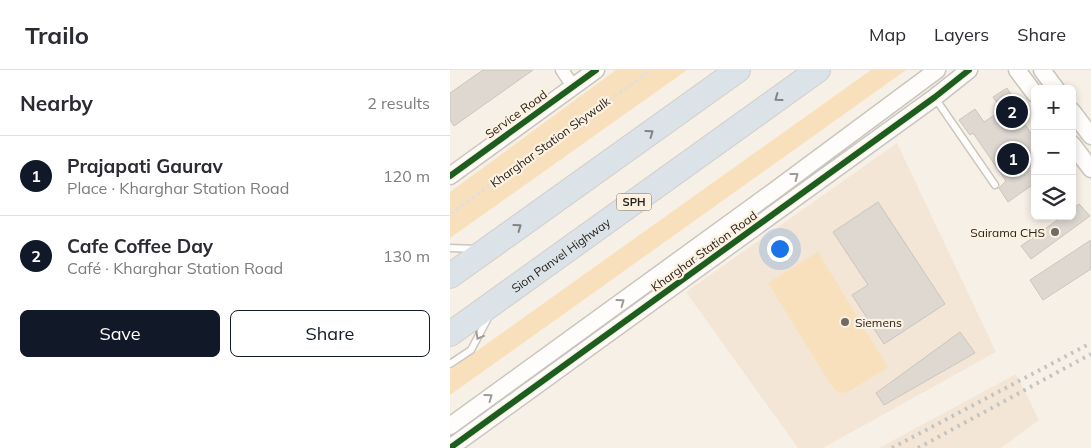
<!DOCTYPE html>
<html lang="en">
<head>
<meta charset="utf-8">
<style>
	:root { --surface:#fff; --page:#f2f2f3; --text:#2b2b33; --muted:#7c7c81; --line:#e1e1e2; --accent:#111827 }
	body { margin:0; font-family:Mulish,sans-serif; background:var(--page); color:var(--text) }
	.controls { position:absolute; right:15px; top:15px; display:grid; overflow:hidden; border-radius:8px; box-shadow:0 2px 8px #0003 }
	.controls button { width:45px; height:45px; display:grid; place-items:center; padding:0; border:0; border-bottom:1px solid var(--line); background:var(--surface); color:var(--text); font:25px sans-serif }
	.you { position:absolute; left:329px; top:178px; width:18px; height:18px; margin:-12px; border:4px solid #fff; border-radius:50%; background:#1a73e8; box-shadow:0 0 0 8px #1a73e833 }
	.badge { display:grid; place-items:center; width:32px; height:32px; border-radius:50%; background:var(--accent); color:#fff; font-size:16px; font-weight:700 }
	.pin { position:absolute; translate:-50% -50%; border:2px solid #fff; box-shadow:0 1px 5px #0006 }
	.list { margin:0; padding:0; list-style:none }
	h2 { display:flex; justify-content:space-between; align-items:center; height:65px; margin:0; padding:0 20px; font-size:21px }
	h2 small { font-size:16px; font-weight:400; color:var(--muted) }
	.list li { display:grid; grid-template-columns:32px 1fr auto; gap:15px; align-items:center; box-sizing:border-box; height:80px; padding:0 20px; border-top:1px solid var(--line) }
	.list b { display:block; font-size:19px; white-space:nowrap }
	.list p { margin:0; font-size:16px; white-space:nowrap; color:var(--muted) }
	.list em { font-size:16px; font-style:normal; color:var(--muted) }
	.actions { display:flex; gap:10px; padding:15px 20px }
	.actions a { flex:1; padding:11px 0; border:1px solid var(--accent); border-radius:8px; text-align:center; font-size:18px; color:var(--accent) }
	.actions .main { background:var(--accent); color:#fff }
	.icon { flex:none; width:28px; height:28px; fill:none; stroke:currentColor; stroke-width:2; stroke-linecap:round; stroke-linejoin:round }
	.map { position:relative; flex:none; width:641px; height:378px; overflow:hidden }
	header { display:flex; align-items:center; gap:30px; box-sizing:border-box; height:70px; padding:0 25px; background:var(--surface); border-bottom:1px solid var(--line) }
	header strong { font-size:24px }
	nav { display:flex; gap:28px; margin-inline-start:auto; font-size:18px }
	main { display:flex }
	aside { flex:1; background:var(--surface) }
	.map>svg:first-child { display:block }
	.built { fill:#f3e6d6 }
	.green { fill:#f8e0bc }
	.building { fill:#ded8d1; stroke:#cac5bd }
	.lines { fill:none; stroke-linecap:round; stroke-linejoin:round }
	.service-casing { stroke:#cac5bd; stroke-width:9 }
	.minor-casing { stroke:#cac5bd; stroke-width:15 }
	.tertiary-casing { stroke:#cac5bd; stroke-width:19 }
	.motorway-casing { stroke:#d1cec9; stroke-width:26 }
	.path { stroke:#e1dfdc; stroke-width:2.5; stroke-dasharray:4 2.5; stroke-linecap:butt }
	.service { stroke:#fefdfb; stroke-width:6 }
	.minor { stroke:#fefdfb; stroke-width:12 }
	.tertiary { stroke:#fefdfb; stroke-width:16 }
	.motorway { stroke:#dbe3e9; stroke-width:24 }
	.rail { stroke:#c5c3c1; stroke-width:4; stroke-dasharray:2.5 5; stroke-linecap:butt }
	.cycleway-casing { stroke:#fdf1e1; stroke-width:9 }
	.cycleway { stroke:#1b5e20; stroke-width:6 }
	.oneway { stroke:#828484 }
	.oneway2 { stroke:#9e9b98 }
	.poi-dot { fill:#706b64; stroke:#fdf1e1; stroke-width:2 }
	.labels { text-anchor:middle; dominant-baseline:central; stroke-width:4.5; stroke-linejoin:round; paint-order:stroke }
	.shield { fill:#fdf1e1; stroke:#686258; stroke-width:1 }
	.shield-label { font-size:11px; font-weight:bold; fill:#28241e }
	.street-label { font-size:12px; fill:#28241e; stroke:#fdf1e1 }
	.poi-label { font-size:12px; fill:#28241e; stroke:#fdf1e1; text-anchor:end }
</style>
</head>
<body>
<header>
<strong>Trailo</strong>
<nav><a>Map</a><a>Layers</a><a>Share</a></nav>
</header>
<main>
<aside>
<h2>Nearby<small>2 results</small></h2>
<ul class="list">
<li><span class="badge">1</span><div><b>Prajapati Gaurav</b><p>Place · Kharghar Station Road</p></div><em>120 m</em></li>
<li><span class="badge">2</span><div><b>Cafe Coffee Day</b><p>Café · Kharghar Station Road</p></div><em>130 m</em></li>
</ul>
<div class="actions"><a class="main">Save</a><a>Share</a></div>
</aside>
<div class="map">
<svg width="641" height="378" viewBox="0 0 641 378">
	<rect width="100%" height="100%" fill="#f7f0e7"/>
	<path class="built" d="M 447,73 L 546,282 L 373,378 L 348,378 L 236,222 Z
		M 566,304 L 589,350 L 551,378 L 429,378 Z"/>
	<path class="green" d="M 166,0 L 237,0 L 0,168 L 0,122 Z
		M 421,0 L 456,0 L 0,325 L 0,300 Z
		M 368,182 L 438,297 L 398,322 L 388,323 L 381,315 L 318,213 Z"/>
	<path class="building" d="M 33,0 L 83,0 L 4,56 L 0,50 L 0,23 Z
		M 557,18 L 569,36 L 565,40 L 585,69 L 585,113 L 558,132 L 549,118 L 556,111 L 523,63 L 520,65 L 509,50 L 525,39 L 534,52 L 552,40 L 543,27 Z
		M 428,132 L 495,234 L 434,274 L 402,225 L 418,215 L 383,162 Z
		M 629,134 L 640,146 L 581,189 L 571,176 L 613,146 L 622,146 L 622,139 Z
		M 641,170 L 641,199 L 593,230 L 580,210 Z
		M 510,262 L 525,283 L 434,335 L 426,323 Z"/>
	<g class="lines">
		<g class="service-casing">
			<path id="service" d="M 485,28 L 545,115
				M 0,178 L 26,179
				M 0,294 L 21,280 L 38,248"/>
		</g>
		<g class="minor-casing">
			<path id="minor" d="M 112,0 L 123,16"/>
		</g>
		<g class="tertiary-casing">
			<path id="tertiary" d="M 567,0 L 585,24
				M 592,0 L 606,19
				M 622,41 L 641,66
				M 622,74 L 641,99
				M 0,106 L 146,0
				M 0,356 L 324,121 L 487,0
				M 0,378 L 485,27 L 519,0"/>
		</g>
		<g class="motorway-casing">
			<g id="motorway">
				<path d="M 0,206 L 288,0"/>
				<path id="s1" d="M 0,264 L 368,0"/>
			</g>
		</g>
		<path class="path" d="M 0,144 L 201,0"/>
		<use href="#service" class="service"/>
		<use href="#minor" class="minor"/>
		<use href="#tertiary" class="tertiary"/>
		<use href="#motorway" class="motorway"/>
		<path class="rail" d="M 442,378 L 641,273
			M 468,378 L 641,284"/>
		<g class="cycleway-casing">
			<path id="cycleway" d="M 0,106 L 146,0
				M 0,378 L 485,27 L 519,0"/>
		</g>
		<use href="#cycleway" class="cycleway"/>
	</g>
	<defs><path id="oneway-chevron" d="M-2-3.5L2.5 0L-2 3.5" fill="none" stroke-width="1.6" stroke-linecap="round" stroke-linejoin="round" transform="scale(1.25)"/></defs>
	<g class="oneway">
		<use href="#oneway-chevron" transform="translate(328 28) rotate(144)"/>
		<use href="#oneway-chevron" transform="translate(200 63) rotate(-36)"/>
		<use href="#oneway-chevron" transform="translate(68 157) rotate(-36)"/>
	</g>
	<g class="oneway2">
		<use href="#oneway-chevron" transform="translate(345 106) rotate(-37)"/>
		<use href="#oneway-chevron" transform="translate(171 232) rotate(-36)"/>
		<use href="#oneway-chevron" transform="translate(29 266) rotate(119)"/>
		<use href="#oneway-chevron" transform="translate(39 327) rotate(-36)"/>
	</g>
	<g class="poi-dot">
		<circle cx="605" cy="162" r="5"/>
		<circle cx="395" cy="252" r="5"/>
	</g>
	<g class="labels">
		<rect class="shield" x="166.5" y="123.5" width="35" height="17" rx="4"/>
		<g class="shield-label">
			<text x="184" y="132">SPH</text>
		</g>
		<g class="street-label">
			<text transform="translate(66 44) rotate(-36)">Service Road</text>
			<text transform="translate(100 72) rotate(-36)">Kharghar Station Skywalk</text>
			<text transform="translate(254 181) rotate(-36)">Kharghar Station Road</text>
			<text stroke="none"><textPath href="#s1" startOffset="136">Sion Panvel Highway</textPath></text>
		</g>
		<g class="poi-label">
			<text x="595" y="162">Sairama CHS</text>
			<text x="405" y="252" text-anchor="start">Siemens</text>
		</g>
	</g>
</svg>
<div class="controls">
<button>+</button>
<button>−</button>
<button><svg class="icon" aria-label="layers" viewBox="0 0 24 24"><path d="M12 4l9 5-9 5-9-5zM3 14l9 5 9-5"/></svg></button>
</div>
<div class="you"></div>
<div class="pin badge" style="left:563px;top:89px">1</div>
<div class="pin badge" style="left:562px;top:42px">2</div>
</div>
</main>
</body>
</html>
